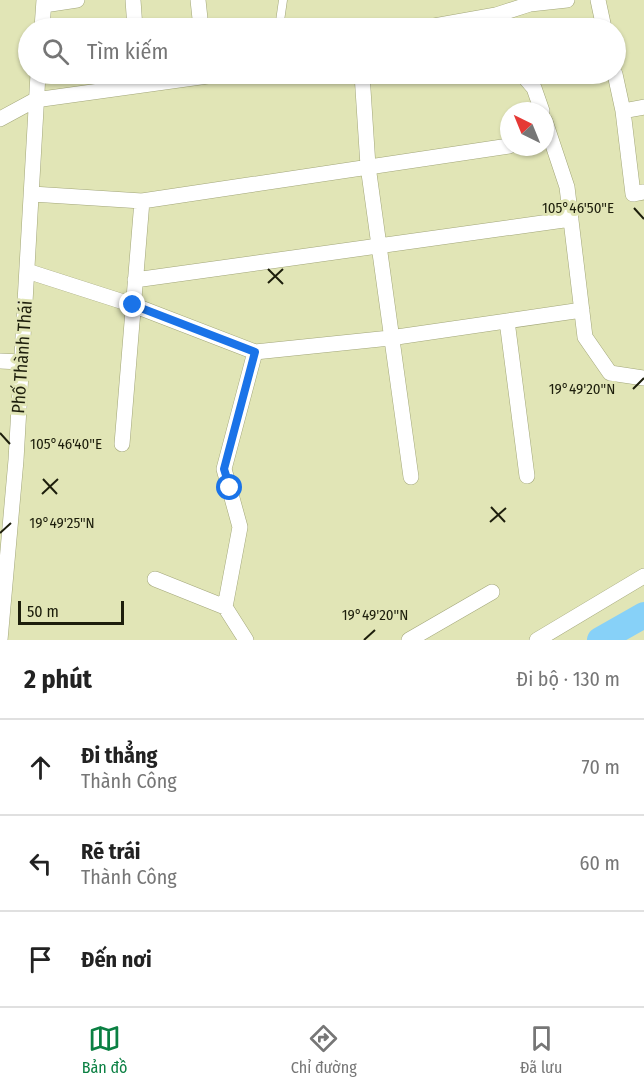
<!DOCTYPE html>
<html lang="vi">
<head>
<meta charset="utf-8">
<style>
	:root { --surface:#fff; --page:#f6f6f6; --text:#222; --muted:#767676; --line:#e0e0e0; --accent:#0b8043 }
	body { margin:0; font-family:"Fira Sans Condensed",sans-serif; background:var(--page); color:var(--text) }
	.compass { position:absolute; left:500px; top:102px; width:54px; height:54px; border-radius:50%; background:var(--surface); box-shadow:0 2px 4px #0004; rotate:317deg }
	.scale { position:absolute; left:18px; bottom:15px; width:106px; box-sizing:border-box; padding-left:6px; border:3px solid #1d1e0c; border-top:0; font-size:16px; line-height:21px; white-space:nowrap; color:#1d1e0c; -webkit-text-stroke:4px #e1e5b6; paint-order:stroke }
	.stop { position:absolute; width:18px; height:18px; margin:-14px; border:4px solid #1a73e8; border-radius:50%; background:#fff }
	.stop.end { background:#1a73e8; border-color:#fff; box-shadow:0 2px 6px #0008 }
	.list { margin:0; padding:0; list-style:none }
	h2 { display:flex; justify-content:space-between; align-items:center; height:78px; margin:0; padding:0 24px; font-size:26px }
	h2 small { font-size:20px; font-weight:400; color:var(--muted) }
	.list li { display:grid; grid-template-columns:39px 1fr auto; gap:18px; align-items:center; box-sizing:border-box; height:96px; padding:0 24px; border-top:2px solid var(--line) }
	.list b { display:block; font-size:22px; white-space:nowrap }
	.list p { margin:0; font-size:20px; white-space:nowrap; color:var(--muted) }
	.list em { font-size:20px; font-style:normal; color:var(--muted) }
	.icon { flex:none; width:33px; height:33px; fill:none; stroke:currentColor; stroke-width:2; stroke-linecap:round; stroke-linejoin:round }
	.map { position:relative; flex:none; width:644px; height:640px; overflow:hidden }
	.search { position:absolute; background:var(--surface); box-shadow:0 2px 4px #0004; left:18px; right:18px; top:18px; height:66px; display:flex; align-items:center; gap:15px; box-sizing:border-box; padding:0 21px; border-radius:33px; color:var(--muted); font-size:22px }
	.sheet { height:366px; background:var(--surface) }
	nav { display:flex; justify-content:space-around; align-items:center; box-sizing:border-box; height:84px; border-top:2px solid var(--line); background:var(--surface); font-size:16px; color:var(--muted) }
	nav a { display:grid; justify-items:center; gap:3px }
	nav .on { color:var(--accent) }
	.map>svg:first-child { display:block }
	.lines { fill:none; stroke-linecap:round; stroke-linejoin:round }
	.river { stroke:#87d1f8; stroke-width:26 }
	.service-casing { stroke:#a2a679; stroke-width:9 }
	.minor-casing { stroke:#a2a679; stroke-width:16 }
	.service { stroke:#fff; stroke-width:8 }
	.minor { stroke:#fff; stroke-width:15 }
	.route { stroke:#1a73e8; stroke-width:8 }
	.ticks { fill:none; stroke:#1d1e0c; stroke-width:2 }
	.labels { text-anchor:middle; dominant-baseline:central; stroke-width:6; stroke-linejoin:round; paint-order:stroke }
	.street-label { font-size:18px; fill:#1d1e0c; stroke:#e1e5b6 }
	.ticks-label { font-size:15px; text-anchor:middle; fill:#1d1e0c; stroke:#e1e5b6; stroke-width:6; stroke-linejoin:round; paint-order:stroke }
</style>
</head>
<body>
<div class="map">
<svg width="644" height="640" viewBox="0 0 644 640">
	<rect width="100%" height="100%" fill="#e1e5b6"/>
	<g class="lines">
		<path class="river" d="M 600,640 L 644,615"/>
		<g class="service-casing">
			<path id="service" d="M 279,28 L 283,0"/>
		</g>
		<g class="minor-casing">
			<path id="minor" d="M 133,0 L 135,28
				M 198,0 L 201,28
				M 598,0 L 604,28
				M 44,5 L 77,0
				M 42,28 L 44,0
				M 423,28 L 496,15 L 530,4 L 567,0
				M 362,74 L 368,166 L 411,477
				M 522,74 L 534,88 L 542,111
				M 615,74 L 623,111 L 633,194 L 644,192
				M 623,111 L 644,107
				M 0,119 L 35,100 L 222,74
				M 545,121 L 567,187 L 585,337 L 610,373 L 644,378
				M 32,194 L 142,201 L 509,146
				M 27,271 L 133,305 L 255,352 L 224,469 L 240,527 L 225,607 L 246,640
				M 135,280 L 571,219
				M 507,321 L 527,476
				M 255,352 L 390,338 L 582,310
				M 0,361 L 21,362
				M 122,444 L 142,201
				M 155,579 L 225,607
				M 0,640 L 16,460 L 38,74
				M 409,640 L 492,592
				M 537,640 L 644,576"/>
		</g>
		<use href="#service" class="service"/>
		<use href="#minor" class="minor"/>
	</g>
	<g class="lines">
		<path class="route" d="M 133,305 L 255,352 L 224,469 L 230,488"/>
	</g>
	<path class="ticks" d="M 634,208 L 644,219M 268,269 L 283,284M 268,283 L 283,269M 633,389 L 644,378M 0,433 L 10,444M 43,479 L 57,494M 42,494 L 58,479M 491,507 L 505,522M 490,522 L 506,508M 0,533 L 11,523M 364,640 L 375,630"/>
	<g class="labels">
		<g class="street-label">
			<text transform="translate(22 357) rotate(-86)">Phố Thành Thái</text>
		</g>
	</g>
	<g class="ticks-label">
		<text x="578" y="213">105°46'50"E</text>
		<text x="582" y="394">19°49'20"N</text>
		<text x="66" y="449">105°46'40"E</text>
		<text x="62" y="528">19°49'25"N</text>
		<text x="375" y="620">19°49'20"N</text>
	</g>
</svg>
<svg class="compass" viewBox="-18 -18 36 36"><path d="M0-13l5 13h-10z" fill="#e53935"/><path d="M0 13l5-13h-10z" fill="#767676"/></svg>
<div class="scale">50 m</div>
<div class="stop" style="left:230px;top:488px"></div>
<div class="stop end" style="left:133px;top:305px"></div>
<div class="search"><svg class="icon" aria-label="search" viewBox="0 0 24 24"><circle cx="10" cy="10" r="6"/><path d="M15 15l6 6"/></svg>Tìm kiếm</div>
</div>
<section class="sheet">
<h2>2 phút<small>Đi bộ · 130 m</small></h2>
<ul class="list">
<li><svg class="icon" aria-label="ahead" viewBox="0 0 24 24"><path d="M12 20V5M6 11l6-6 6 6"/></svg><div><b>Đi thẳng</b><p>Thành Công</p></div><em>70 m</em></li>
<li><svg class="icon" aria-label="left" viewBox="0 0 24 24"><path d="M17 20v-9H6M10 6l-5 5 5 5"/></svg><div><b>Rẽ trái</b><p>Thành Công</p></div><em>60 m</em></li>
<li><svg class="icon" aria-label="arrive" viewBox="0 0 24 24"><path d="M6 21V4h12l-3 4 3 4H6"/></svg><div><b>Đến nơi</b></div></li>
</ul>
</section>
<nav>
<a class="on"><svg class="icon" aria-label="map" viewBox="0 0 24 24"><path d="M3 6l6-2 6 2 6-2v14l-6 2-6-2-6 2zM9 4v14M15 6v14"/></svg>Bản đồ</a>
<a><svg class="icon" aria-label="directions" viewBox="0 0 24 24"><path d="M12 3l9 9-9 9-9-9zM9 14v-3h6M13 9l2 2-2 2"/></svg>Chỉ đường</a>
<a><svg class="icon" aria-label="saved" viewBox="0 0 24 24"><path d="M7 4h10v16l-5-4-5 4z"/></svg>Đã lưu</a>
</nav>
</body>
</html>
